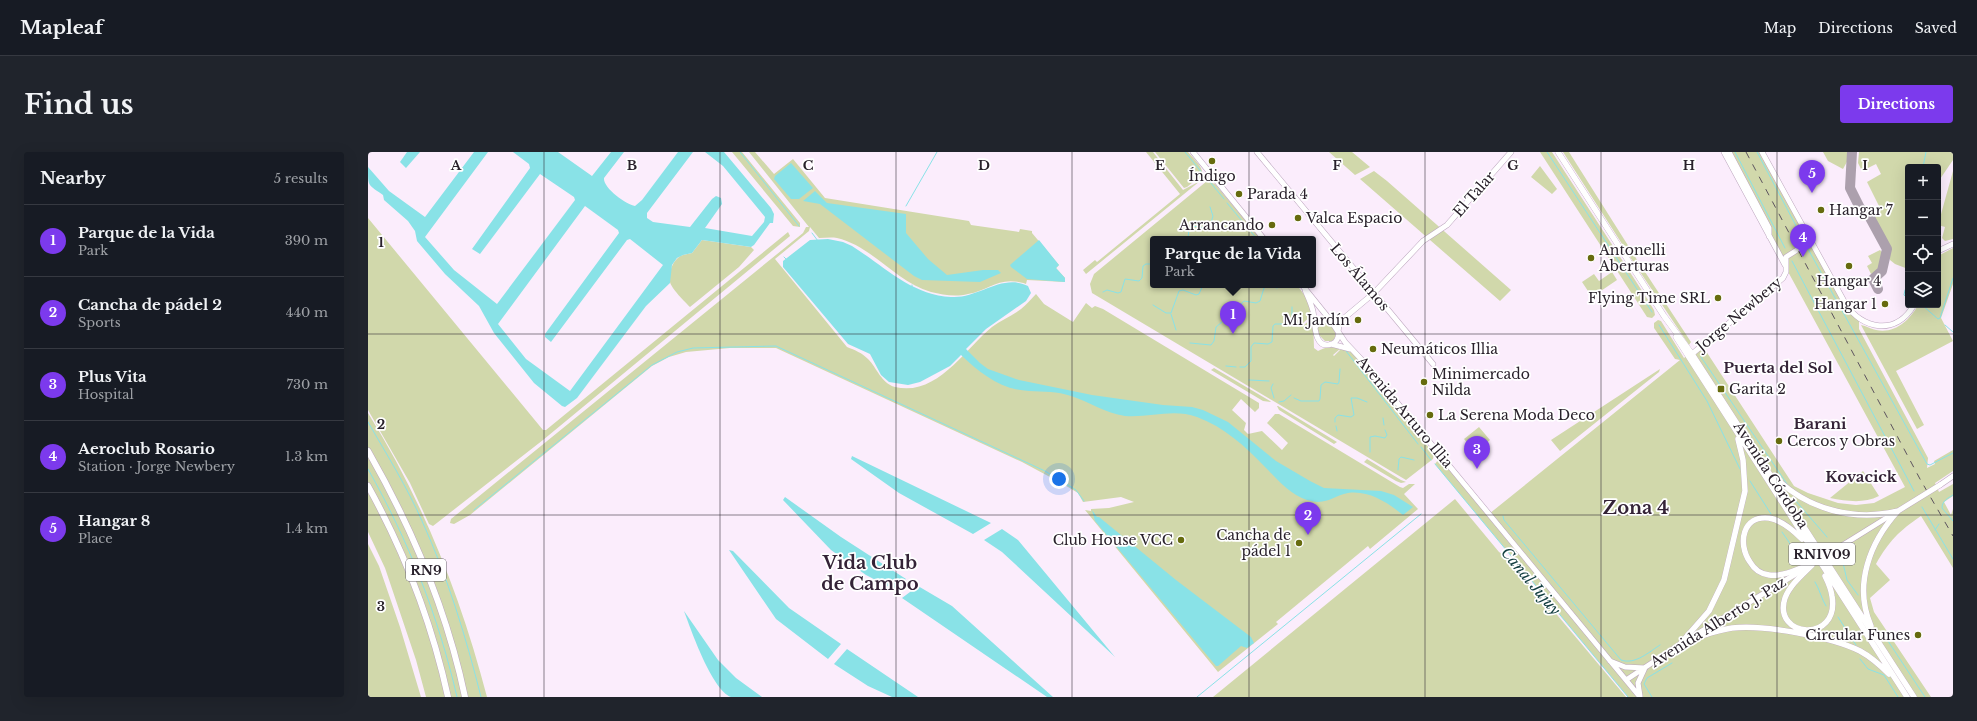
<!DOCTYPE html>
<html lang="en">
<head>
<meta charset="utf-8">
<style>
	:root { --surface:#171b24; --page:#20242c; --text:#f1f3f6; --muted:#9ea1a6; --line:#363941; --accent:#7c3aed }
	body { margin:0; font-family:"Libre Baskerville",serif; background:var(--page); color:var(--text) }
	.controls { position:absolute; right:12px; top:12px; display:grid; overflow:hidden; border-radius:4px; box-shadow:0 4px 16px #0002 }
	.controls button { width:36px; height:36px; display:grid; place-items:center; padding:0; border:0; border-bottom:1px solid var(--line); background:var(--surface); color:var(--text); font:20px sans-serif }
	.you { position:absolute; left:691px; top:327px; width:14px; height:14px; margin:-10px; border:3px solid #fff; border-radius:50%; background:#1a73e8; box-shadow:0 0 0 6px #1a73e833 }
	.badge { display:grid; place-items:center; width:26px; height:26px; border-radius:50%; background:var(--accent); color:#fff; font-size:13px; font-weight:700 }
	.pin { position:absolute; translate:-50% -33px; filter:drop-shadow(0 1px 2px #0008) }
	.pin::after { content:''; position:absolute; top:21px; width:14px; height:12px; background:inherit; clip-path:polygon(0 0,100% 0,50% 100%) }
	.popup { position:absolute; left:782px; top:84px; width:166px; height:52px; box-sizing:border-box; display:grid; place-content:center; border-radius:4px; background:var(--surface); filter:drop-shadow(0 1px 3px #0005); font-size:13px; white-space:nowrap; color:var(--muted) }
	.popup b { font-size:15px; color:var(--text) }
	.popup::after { content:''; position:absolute; left:50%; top:100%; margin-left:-8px; border:8px solid transparent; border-top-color:var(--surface) }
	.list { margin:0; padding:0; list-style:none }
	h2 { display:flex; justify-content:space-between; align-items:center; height:52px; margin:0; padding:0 16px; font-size:17px }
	h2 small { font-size:13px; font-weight:400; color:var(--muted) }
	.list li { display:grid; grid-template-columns:26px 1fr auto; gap:12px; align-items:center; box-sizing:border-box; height:72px; padding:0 16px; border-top:1px solid var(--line) }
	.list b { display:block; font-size:15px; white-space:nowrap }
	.list p { margin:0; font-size:13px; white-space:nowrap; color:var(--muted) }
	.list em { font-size:13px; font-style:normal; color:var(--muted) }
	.icon { flex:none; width:22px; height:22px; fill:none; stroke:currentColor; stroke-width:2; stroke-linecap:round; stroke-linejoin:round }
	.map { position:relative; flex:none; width:1585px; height:545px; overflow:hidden; border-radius:4px }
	header { display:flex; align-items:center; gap:24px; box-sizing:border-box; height:56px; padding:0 20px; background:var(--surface); border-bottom:1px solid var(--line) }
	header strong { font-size:19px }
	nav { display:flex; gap:22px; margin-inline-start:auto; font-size:14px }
	.intro { display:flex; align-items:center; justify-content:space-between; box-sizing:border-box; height:96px; padding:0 24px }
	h1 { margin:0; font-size:28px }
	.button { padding:10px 18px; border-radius:4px; background:var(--accent); color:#fff; font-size:14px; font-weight:700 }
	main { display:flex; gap:24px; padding:0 24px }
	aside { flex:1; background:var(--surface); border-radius:4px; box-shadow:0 4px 16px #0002 }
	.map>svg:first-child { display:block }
	.green { fill:#d1d8ab }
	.water { fill:#89e2e7; fill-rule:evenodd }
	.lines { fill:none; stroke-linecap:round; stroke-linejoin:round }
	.stream { stroke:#89e2e7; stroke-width:1 }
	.taxiway { stroke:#aca0ad; stroke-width:10 }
	.secondary-casing { stroke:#bca6be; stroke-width:6 }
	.primary-casing { stroke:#bca6be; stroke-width:6 }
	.highway-casing { stroke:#bca6be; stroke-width:7 }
	.secondary { stroke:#fff; stroke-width:5 }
	.primary { stroke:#fff; stroke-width:5.5 }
	.highway { stroke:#fff; stroke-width:6 }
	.rail { stroke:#5c535e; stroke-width:1; stroke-dasharray:7 7; stroke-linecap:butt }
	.secondary-bridge-casing { stroke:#bca6be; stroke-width:6; stroke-linecap:butt }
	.secondary-bridge { stroke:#fff; stroke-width:5 }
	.grid { fill:none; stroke:#29212b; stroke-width:1; stroke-opacity:0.55 }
	.poi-dot { fill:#666b0e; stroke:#fff; stroke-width:1.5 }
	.labels { text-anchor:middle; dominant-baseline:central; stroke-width:3.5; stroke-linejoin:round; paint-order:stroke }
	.shield { fill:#fff; stroke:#69646b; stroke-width:1 }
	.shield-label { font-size:13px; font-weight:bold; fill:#29212b }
	.poi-label { font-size:14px; fill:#29212b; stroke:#fff; text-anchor:start }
	.street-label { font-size:14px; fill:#29212b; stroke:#fff }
	.neighbourhood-label { font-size:15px; font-weight:bold; fill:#342337; stroke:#fff }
	.water-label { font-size:15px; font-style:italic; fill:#133e40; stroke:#fff }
	.district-label { font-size:18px; font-weight:bold; fill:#342337; stroke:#fff }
	.grid-label { font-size:13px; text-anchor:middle; font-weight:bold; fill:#29212b; stroke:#fff; stroke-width:3.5; stroke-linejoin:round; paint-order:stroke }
</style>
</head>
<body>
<header>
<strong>Mapleaf</strong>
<nav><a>Map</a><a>Directions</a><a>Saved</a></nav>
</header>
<div class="intro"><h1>Find us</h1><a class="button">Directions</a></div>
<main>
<aside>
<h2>Nearby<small>5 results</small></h2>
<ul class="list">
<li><span class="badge">1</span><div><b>Parque de la Vida</b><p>Park</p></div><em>390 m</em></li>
<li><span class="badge">2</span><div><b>Cancha de pádel 2</b><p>Sports</p></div><em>440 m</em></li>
<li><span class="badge">3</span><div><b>Plus Vita</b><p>Hospital</p></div><em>730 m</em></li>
<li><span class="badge">4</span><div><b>Aeroclub Rosario</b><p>Station · Jorge Newbery</p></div><em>1.3 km</em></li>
<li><span class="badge">5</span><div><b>Hangar 8</b><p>Place</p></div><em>1.4 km</em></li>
</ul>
</aside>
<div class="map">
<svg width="1585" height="545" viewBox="0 0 1585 545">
	<rect width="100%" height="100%" fill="#fbedfc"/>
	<path class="green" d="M 364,0 L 374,0 L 432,71 L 432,75 L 425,74 Z
		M 381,0 L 387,0 L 406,22 L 425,7 L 457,46 L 601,69 L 603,73 L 651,80 L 652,77 L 664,79 L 664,81 L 691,113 L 688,116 L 697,126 L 697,130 L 659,128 L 658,132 C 632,123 622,138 600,142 C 588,145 575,143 563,140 C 528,130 504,94 469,86 C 463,85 457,86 451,86 L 442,75 L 441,79 L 407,107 L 479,195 C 487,198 494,201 500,207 C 509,216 513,231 527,235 C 569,245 597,197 624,175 C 633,168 644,164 653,157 C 658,153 663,147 668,142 L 676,152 L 705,170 L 718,151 L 724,156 L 727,154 L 735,157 L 891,251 L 891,256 L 887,260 L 873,247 L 864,258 L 878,271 L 876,278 L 880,282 L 894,279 L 914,298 L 920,291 L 899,271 L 907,262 L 911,262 L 1032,335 L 1035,336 L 1041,332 L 1047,332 L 1036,342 L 1050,357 L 1002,397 L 1000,394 L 908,470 L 910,472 L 850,520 L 717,358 L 723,359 L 723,357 L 741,356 L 766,350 L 753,345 L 715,350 L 710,341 L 695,332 L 654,310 L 408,196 L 362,196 L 318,200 L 301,205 L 284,214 L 102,363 L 86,372 L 82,371 L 83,367 L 435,81 L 438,75 L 441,75 Z
		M 778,0 L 785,0 L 815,38 L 832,29 L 718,122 L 715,118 L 727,108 L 729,110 L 812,42 Z
		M 787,0 L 820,0 C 826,7 839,18 833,27 L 830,26 L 819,35 L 816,36 Z
		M 961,0 L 984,0 L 1002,15 L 987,23 Z
		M 1172,0 L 1184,0 L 1280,148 L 1278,150 L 1279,151 L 1281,150 L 1286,158 L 1287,163 L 1284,166 L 1279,165 Z
		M 1195,0 L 1201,0 L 1261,95 L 1258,97 L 1256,95 Z
		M 1361,0 L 1394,0 L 1477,151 L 1491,168 L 1491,177 L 1560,306 L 1559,316 L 1567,312 L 1566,309 L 1585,298 L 1585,319 L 1567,331 L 1571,340 L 1585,332 L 1585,344 L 1576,350 L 1583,363 L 1585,357 L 1585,416 L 1553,364 C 1531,379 1521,389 1508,412 L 1522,428 L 1502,446 L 1506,460 L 1563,545 L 1260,545 L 1067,312 L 1073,304 L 1121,362 L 1312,208 L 1307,207 L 1286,176 L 1286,171 L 1290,168 L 1293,169 L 1316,206 L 1334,193 L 1426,334 L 1440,341 L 1470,351 L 1488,353 L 1506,351 L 1537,335 L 1418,116 Z
		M 1455,0 L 1481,0 L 1480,8 L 1475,17 L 1460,9 Z
		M 1491,0 L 1585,0 L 1585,8 L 1570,30 L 1570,15 L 1540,15 L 1540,117 L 1527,112 L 1522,108 L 1522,99 L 1504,63 L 1513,58 L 1499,30 L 1513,22 L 1508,12 L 1494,19 L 1490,11 Z
		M 1172,14 L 1189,37 L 1184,42 L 1163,25 Z
		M 1006,19 L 1019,29 L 1143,138 L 1132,149 L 992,27 Z
		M 1585,19 L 1585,87 L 1577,89 L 1574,86 L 1577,75 L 1570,73 Z
		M 839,29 L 847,32 L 893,87 L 785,87 L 785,133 L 929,133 L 940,148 L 944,163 L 935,171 L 936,173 L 945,165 L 946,196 L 950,199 C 957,195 964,194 972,197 L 965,203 L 966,204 L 974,196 L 985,201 L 1066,302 L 1065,307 L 1038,328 L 724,141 L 722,132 L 726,122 Z
		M 0,66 L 175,278 L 178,278 L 420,80 L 422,84 L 175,288 L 65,374 L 61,372 L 42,331 L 0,258 Z
		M 334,88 L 383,95 L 386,98 L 371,115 L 322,155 C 317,150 303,136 302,130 C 300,121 305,106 315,103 C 318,102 321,102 324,101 Z
		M 1585,96 L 1585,132 L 1573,166 L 1585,189 L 1528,219 L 1556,273 L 1549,277 L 1493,173 C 1498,174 1503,177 1508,178 C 1527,182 1542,168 1550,153 L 1570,153 L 1570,104 Z
		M 1512,98 L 1516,102 L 1511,118 L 1503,122 L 1499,114 L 1504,111 L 1500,104 Z
		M 1264,100 L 1323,190 L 1321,193 L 1262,105 L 1261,102 Z
		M 1244,120 L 1249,128 L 1224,145 L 1214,130 L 1226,122 L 1231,129 Z
		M 955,170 L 962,172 C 966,178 971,183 964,189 L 957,189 L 950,182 L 949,176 Z
		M 846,216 L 902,249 L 903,250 L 895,249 L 843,218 Z
		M 1292,217 L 1291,220 L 1192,299 L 1183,288 Z
		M 909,254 L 910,254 L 969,290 L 966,292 L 911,258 Z
		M 0,261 C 55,349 93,445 119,545 L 58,545 L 48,508 L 17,416 L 0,380 Z
		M 1111,275 L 1122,288 L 1107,300 L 1096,287 Z
		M 999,307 L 1033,328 L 1038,330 L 1033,331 L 1028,329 L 996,310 Z
		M 1495,319 L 1511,344 C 1495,352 1479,349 1462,346 Z
		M 1087,347 L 1131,400 L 1143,408 L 1258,545 L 845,545 Z
		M 0,392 L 11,414 L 32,475 L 53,545 L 0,545 Z"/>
	<path class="water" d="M 39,0 L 52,0 L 38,16 L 32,10 Z
		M 106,0 L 120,0 L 57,85 L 86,118 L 129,152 L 207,48 L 206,45 L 172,22 L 112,102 L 104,97 L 162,16 L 161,12 L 145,0 L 190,0 L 224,24 L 243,0 L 256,0 L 236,26 C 235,36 258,52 267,54 L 274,48 L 310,0 L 325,0 L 279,61 L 279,66 L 285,70 L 322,75 L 344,47 L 348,44 L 353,46 L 354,52 L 337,76 L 384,84 L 396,70 L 397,65 L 355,14 L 337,0 L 356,0 L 403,56 L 406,62 L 405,71 L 402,71 L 386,93 L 383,95 L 334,88 L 324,101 L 315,103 L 309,106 L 304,113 L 302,131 L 278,154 L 209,246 L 197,255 L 194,254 L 166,231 L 126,181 L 111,154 L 77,122 L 49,89 L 47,79 L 40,69 L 16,48 L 15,43 C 0,32 0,36 0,15 L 21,39 L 57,65 ZM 217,54 L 250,78 L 251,81 L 177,182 L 177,185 L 183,190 L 259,88 L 262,87 L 295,113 L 202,239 L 158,207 L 130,172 Z
		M 423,11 L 445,36 L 431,47 L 423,47 L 406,27 L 407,24 Z
		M 447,39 L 459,51 L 538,62 L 538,81 L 560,107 L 579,123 L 615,118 L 630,118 L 633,121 L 612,130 L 554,128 L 546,124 L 452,52 L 435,49 Z
		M 460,87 L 475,90 L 484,94 C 516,114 543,143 583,145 C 611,147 633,121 660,134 L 663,141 L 658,149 L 618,177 L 598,197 L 612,211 L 620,217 L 651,228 L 724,243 L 795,253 L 824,255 L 835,258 L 860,270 L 908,309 L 942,329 L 956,336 L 1013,339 L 1026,343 L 1045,355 L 1035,363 C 1020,351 1001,338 980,341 C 965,344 958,354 939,348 C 921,342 910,328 897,315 C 877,294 856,275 829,265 C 805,256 782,266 757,264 C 737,261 722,250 703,244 C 689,239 676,240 661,239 C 633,238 612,221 593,203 L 582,214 L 552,230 L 540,233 L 521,230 L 513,223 L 502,202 L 480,192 L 415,115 L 415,109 L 442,88 Z
		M 671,88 L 691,113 L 688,116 L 697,126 L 697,130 L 659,127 L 643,115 L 642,113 Z
		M 484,304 L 623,371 L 605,382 L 531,341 L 483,307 Z
		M 417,345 L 473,385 L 538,427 L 525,437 L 498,423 L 463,398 L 415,348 Z
		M 724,358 L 729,365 L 731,365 L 808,428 L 883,485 L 886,491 L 879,496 L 873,494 L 850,514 L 848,514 L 727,369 Z
		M 634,377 L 650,388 L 747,505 L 634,400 L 616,388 Z
		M 361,398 L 365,399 L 421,456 L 473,492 L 460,507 L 408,467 Z
		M 550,434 L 584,454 L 685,545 L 679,545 L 534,446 Z
		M 316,459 L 350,508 L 368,526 L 394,545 C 387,545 369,545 363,545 C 344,538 323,478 316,459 Z
		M 479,497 L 550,545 L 524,545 L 500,534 L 466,512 Z"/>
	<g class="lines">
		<path class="stream" d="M 372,0 L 431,74
			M 817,0 L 835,22
			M 1179,0 L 1284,160
			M 1367,0 L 1417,96
			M 1389,0 L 1435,87
			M 1555,15 L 1558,0
			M 842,30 L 856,47
			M 859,51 L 889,87
			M 538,54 L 569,0
			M 444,81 L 450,89
			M 820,87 L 821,77 L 824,74 L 838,76 L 842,74 L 845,64 L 842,55
			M 1440,97 L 1559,312 L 1562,313 L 1585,301
			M 416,105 L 418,107
			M 1424,109 L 1546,339
			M 544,136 L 544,133
			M 1537,138 L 1536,143 L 1539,146
			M 735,140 L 739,138 L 750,141 L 753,140 L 757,127 L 771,129 L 774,126 L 775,114 L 778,112 L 785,112
			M 785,153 L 798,161 L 803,161 L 811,139 L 815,138 L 828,143 L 831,142 L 835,133
			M 1554,153 L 1570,167 L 1572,166 L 1585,126
			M 803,162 L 808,178
			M 858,170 L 867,172 L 871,170 L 873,152 L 876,149 L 888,151 L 892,149 L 896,136 L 902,134 L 909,136
			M 1291,173 L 1339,249 L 1372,317
			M 1577,173 L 1585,180
			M 822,191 L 843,193 L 846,189 L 848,175 L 854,170
			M 978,199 L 1050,292
			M 1333,205 L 1419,332
			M 858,214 L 868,215
			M 872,215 L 877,215 L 883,209 L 883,195 L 886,191 L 900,192 L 904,190 L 905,174 L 907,172 L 921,172 L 924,169 L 924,155
			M 881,228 L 901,229
			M 905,232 L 903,236 L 906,246
			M 926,246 L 933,249 L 951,249 L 952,247 L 953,233 L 957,230 L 970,232 L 971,230 L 972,217
			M 911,250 L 916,249 L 923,243
			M 1015,266 L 1016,273
			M 0,270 C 19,303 39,335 54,369 C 80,426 98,485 113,545
			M 967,270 L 967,266 L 970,263 L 983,265 L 986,263 L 983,246 L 989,246 L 999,250
			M 968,274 L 969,279
			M 1053,295 L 1063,308
			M 1002,300 L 1002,285 L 1007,284 L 1017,286 L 1019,283 L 1017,278
			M 1067,312 L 1260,545
			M 0,317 C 41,390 70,463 89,545
			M 1030,318 L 1031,307 L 1033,305 L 1046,308
			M 1382,329 L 1403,362
			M 1585,343 C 1580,346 1574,349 1574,356 L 1585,369
			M 1427,348 L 1459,385
			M 1554,355 L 1585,407
			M 106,358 L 284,213 L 309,200 L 325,196 L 408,194 L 677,319 L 708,338 L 716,349
			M 1135,364 L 1136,368 L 1253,508 C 1267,513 1281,500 1292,493
			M 1567,378 L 1571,372
			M 1414,380 L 1430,403
			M 1475,411 L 1479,428 L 1490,443
			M 1447,430 C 1452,438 1453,446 1458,454
			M 1470,465 L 1488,493
			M 1518,486 L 1557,545
			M 1492,507 L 1500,517 L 1516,523 L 1530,545
			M 829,545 L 1053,362
			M 1284,545 L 1276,532 L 1279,526 L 1304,511"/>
		<path class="taxiway" d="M 1484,0 L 1482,36 L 1492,56 L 1500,62 L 1519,97 L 1514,119 L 1505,127 L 1510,137"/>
		<g class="secondary-casing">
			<path id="secondary" d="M 825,0 L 896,87
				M 889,0 L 1065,212
				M 1356,0 L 1417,113
				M 1361,0 L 1401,76 L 1401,84
				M 1394,0 L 1477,151 C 1494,178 1528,184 1546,153
				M 1570,99 L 1585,92
				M 934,133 L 963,169 L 977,190 L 993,207 L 1272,545
				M 937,138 C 940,145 943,151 945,159 C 947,169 945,199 964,192 C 969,190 970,186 971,181
				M 947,175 L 953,168 L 963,169
				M 970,180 L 971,173 L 975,167 L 1006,141 L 1055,89 L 1079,73 L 1143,0
				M 963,192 L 982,197
				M 1324,202 L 1415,126 L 1418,120 L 1418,105 L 1443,89
				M 1572,333 L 1585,324
				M 1470,396 L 1528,360
				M 1242,509 L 1257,515 L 1277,516
				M 1258,528 L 1311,493 L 1436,417
				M 1272,544 L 1270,531 L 1276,518"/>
		</g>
		<g class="primary-casing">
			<path id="primary" d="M 1190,0 L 1296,164 L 1324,202 L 1546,545
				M 1308,185 L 1539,545
				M 1406,324 C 1438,357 1486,370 1530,359
				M 1434,387 C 1425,378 1413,368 1401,366 C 1375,363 1369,391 1382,410 C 1386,417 1393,422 1401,423 C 1416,425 1432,416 1445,411
				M 1444,413 C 1434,423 1422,433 1417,446 C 1404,486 1472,492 1464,444 C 1463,437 1460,430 1457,424
				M 1503,474 C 1485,433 1502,390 1530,359
				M 1313,491 L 1341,459 L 1356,428 L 1377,339 L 1375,308 L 1370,287
				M 1311,493 C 1328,486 1345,479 1364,476 C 1395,472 1464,485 1492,499 C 1503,505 1512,513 1521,522"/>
		</g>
		<g class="highway-casing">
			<path id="highway" d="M 0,299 C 44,376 79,459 97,545
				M 0,334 C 36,399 64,472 80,545"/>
		</g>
		<use href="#secondary" class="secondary"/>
		<use href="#primary" class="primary"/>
		<use href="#highway" class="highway"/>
		<path class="rail" d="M 1378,0 L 1552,327 L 1585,384"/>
		<g class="secondary-bridge-casing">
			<path id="secondary-bridge" d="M 1530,359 L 1572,333
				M 1445,411 L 1470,396"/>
		</g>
		<use href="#secondary-bridge" class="secondary-bridge"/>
	</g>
	<path class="grid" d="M 176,0 L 176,545M 352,0 L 352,545M 528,0 L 528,545M 704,0 L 704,545M 881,0 L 881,545M 1057,0 L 1057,545M 1233,0 L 1233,545M 1409,0 L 1409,545M 0,182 L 1585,182M 0,363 L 1585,363"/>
	<g class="poi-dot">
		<circle cx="844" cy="9" r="4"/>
		<circle cx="871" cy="42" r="4"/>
		<circle cx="1453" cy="58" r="4"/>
		<circle cx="930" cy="66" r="4"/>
		<circle cx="904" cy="73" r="4"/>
		<circle cx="1223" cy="106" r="4"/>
		<circle cx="1481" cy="114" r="4"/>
		<circle cx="1350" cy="146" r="4"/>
		<circle cx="1517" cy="152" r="4"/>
		<circle cx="990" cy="168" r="4"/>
		<circle cx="1005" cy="197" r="4"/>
		<circle cx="1056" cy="230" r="4"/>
		<rect x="1349" y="233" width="8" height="8" rx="2"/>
		<circle cx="1062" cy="263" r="4"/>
		<circle cx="1411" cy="289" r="4"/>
		<circle cx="813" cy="388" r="4"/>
		<circle cx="931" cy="391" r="4"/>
		<circle cx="1550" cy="483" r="4"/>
	</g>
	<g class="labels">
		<g class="shield">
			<rect x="1421" y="391" width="66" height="22" rx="3"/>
			<rect x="38" y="407" width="40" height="22" rx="3"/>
		</g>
		<g class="shield-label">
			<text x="1454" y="402">RN1V09</text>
			<text x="58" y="418">RN9</text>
		</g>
		<g class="poi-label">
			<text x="844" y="24" text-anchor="middle">Índigo</text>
			<text x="879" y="42">Parada 4</text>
			<text x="1461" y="58">Hangar 7</text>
			<text x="938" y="66">Valca Espacio</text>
			<text x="896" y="73" text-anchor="end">Arrancando</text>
			<text x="1231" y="98">Antonelli<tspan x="1231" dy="16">Aberturas</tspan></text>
			<text x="1481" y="129" text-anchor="middle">Hangar 4</text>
			<text x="1342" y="146" text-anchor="end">Flying Time SRL</text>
			<text x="1509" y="152" text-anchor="end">Hangar 1</text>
			<text x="982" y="168" text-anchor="end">Mi Jardín</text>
			<text x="1013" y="197">Neumáticos Illia</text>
			<text x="1064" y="222">Minimercado<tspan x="1064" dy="16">Nilda</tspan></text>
			<text x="1361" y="237">Garita 2</text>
			<text x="1070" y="263">La Serena Moda Deco</text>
			<text x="1419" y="289">Cercos y Obras</text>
			<text x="923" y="383" text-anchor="end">Cancha de<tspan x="923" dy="16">pádel 1</tspan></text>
			<text x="805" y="388" text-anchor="end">Club House VCC</text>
			<text x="1542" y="483" text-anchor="end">Circular Funes</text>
		</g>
		<g class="street-label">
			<text transform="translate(1106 42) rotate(-49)">El Talar</text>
			<text transform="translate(992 125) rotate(50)">Los Álamos</text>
			<text transform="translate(1371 162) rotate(-40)">Jorge Newbery</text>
			<text transform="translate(1037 260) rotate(50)">Avenida Arturo Illia</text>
			<text transform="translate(1403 323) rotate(57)">Avenida Córdoba</text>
			<text transform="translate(1350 470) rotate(-32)">Avenida Alberto J. Paz</text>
		</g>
		<g class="neighbourhood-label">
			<text x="1410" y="215">Puerta del Sol</text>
			<text x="1452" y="271">Barani</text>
			<text x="1493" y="324">Kovacick</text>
		</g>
		<g class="water-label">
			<text transform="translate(1163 429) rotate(50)">Canal Jujuy</text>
		</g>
		<g class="district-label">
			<text x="1268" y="356">Zona 4</text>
			<text x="502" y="411">Vida Club<tspan x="502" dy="21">de Campo</tspan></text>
		</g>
	</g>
	<g class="grid-label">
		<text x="88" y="18">A</text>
		<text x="264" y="18">B</text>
		<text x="440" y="18">C</text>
		<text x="616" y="18">D</text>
		<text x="792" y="18">E</text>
		<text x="969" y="18">F</text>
		<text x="1145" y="18">G</text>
		<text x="1321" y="18">H</text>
		<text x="1497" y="18">I</text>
		<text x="13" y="95">1</text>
		<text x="13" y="277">2</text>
		<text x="13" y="459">3</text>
	</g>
</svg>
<div class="controls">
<button>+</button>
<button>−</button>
<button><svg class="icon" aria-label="locate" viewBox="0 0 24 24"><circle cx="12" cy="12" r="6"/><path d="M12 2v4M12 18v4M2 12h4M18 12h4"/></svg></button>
<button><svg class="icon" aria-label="layers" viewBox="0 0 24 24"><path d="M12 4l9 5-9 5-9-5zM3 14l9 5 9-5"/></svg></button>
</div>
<div class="you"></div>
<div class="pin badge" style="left:865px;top:182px">1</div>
<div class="popup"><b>Parque de la Vida</b>Park</div>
<div class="pin badge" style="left:940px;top:383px">2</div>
<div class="pin badge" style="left:1109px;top:317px">3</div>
<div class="pin badge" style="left:1435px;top:105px">4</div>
<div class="pin badge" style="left:1444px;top:41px">5</div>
</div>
</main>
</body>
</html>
